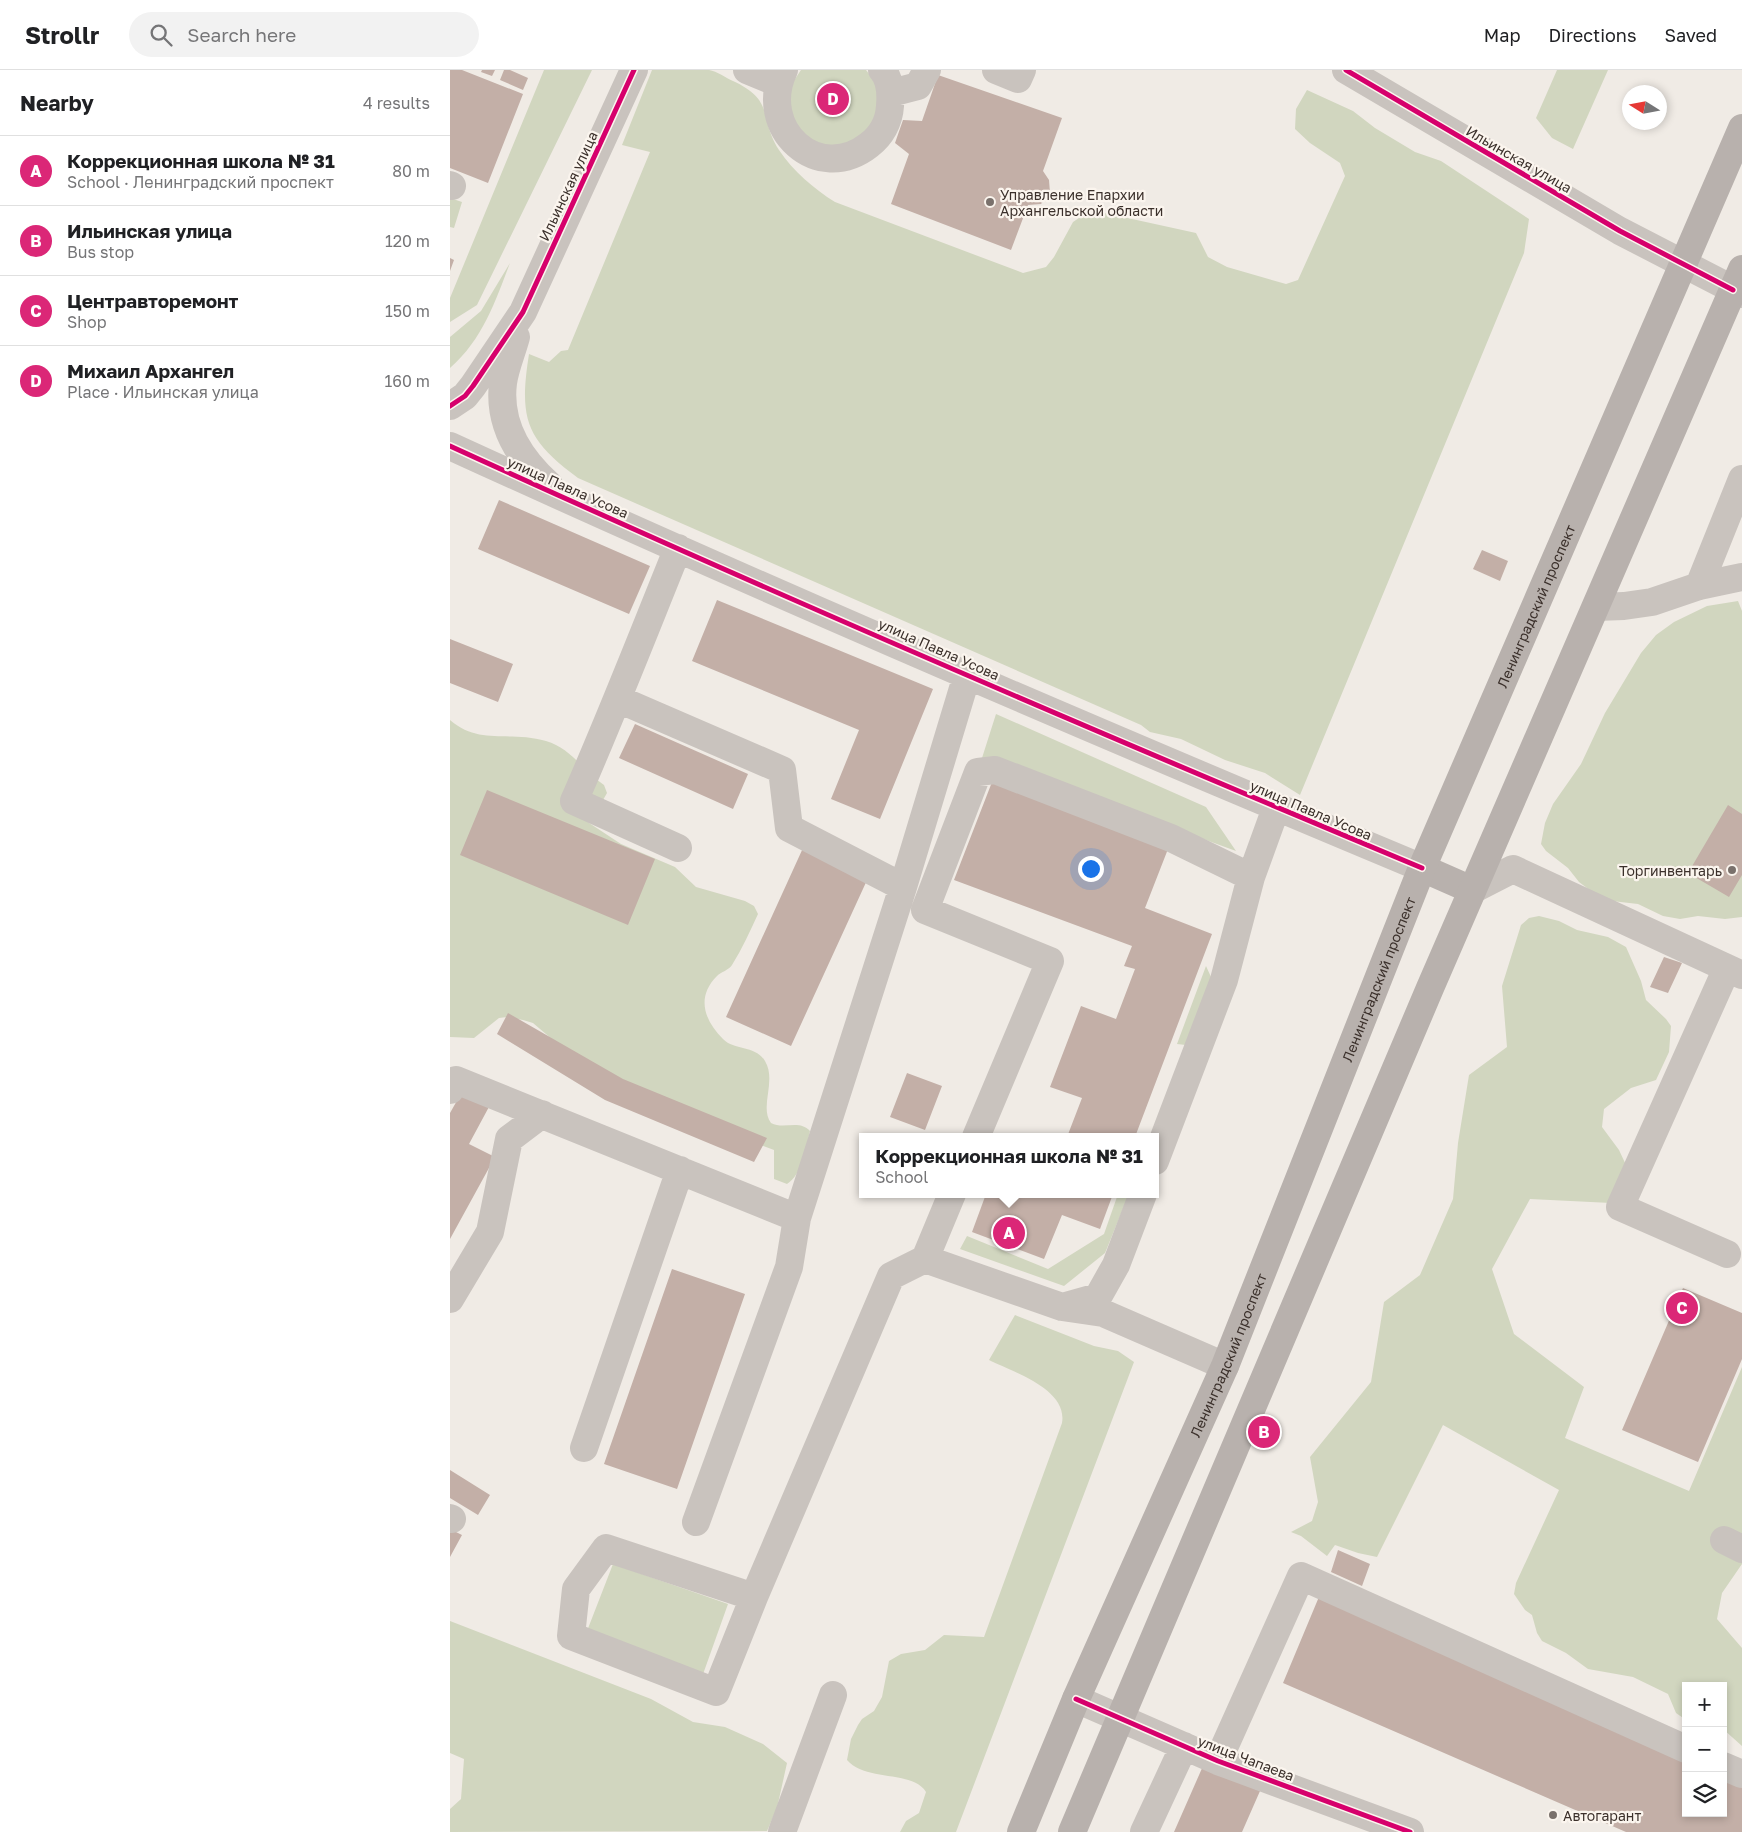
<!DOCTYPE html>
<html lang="en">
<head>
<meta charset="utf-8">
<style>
	:root { --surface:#fff; --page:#f2f2f2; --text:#202124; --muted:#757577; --line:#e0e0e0; --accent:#db2777 }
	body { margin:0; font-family:"Golos Text",sans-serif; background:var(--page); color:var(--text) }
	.controls { position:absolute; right:15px; bottom:15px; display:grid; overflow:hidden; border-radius:0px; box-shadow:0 2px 8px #0003 }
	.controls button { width:45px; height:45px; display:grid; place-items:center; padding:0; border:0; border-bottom:1px solid var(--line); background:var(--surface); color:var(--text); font:25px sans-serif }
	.compass { position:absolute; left:1172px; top:15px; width:45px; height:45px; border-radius:50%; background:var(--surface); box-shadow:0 2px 8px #0003; rotate:281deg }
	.you { position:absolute; left:640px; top:798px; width:18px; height:18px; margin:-12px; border:4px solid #fff; border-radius:50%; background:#1a73e8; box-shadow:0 0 0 8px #1a73e833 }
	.badge { display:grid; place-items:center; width:32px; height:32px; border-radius:50%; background:var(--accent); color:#fff; font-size:16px; font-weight:700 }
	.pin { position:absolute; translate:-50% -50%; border:2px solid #fff; box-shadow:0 1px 5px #0006 }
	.popup { position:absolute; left:409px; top:1063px; width:300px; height:65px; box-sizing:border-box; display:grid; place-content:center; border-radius:0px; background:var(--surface); filter:drop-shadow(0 1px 4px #0005); font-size:16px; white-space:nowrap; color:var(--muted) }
	.popup b { font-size:19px; color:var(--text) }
	.popup::after { content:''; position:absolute; left:50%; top:100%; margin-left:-10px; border:10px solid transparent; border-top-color:var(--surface) }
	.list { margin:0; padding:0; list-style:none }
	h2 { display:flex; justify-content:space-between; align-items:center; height:65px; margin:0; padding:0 20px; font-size:21px }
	h2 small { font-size:16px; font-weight:400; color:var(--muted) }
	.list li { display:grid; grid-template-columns:32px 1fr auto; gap:15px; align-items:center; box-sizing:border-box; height:70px; padding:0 20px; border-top:1px solid var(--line) }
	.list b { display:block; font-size:19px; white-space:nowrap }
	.list p { margin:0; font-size:16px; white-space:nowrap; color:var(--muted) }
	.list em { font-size:16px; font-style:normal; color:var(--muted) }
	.icon { flex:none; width:28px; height:28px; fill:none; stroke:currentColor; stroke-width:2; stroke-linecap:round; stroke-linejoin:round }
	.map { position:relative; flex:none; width:1292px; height:1762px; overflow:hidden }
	header { display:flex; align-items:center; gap:30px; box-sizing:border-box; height:70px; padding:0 25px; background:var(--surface); border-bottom:1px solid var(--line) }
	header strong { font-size:24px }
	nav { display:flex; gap:28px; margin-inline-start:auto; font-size:18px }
	.search { width:350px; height:45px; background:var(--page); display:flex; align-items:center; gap:12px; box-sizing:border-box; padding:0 18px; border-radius:28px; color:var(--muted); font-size:19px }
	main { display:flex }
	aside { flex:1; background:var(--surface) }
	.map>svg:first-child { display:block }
	.green { fill:#d1d6bf }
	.building { fill:#c3afa7 }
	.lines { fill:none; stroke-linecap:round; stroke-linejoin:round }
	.minor { stroke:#c9c3be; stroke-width:28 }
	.major { stroke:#b8b1ad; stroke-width:28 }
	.cycleway-casing { stroke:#fbf5ee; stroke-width:8 }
	.cycleway { stroke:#d6006c; stroke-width:5 }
	.poi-dot { fill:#7a716c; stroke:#fbf5ee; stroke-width:2 }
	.labels { text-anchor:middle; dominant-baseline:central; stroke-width:4.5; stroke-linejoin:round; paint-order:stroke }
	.street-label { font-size:14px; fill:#3b302b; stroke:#fbf5ee }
	.poi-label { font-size:14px; fill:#3b302b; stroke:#fbf5ee; text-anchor:start }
</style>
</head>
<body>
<header>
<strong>Strollr</strong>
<div class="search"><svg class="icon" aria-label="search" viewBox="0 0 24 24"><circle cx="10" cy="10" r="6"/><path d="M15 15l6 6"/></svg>Search here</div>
<nav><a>Map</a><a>Directions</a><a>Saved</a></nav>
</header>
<main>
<aside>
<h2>Nearby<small>4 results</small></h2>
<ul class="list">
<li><span class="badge">A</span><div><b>Коррекционная школа № 31</b><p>School · Ленинградский проспект</p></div><em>80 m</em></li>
<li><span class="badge">B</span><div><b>Ильинская улица</b><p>Bus stop</p></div><em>120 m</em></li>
<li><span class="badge">C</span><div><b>Центравторемонт</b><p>Shop</p></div><em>150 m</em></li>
<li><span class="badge">D</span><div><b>Михаил Архангел</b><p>Place · Ильинская улица</p></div><em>160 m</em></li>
</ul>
</aside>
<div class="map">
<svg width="1292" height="1762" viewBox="0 0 1292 1762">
	<rect width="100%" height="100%" fill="#f0ebe5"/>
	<path class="green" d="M 94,0 L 142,0 L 27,235 L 0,252 L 0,228 Z
		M 202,0 C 220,0 241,0 259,0 C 267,1 276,8 283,11 C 326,31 308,47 329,80 C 343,101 364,119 385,132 L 573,203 L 596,197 L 604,187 L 623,152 L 641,140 L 746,163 L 758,187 L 777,197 L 836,214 L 848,210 L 895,106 L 890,93 L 860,73 L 845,59 L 846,39 L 857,20 L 903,41 L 925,58 L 965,82 L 991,91 L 1079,149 L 1074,183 L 850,725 L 815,703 L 775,690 L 731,669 L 700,662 L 691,655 L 128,408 C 75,369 69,348 79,284 L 99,292 L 111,281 L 118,280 L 200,82 L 172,75 Z
		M 351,0 L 416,0 C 426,12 436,32 427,47 C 422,57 411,66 404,75 L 373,79 L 342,55 L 339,18 Z
		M 1107,0 L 1158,0 L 1123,79 L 1102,68 L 1086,48 Z
		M 0,128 L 12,132 L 4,158 L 0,157 Z
		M 60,193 C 45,232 33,269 0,298 L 0,267 L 31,241 Z
		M 1288,531 L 1292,541 L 1292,847 L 1275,849 L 1248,846 L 1230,849 L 1213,846 L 1188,834 L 1162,831 L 1145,824 L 1129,812 L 1118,798 L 1096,781 L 1091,774 L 1095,753 L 1103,734 L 1131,694 L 1155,643 L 1191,583 L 1206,565 L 1224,552 L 1257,536 Z
		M 546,644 L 756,737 L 786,781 L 532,688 Z
		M 0,650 C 30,676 59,660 96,671 C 121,678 133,701 154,715 L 157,723 L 153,730 L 130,747 L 171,774 L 225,797 L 246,817 L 295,831 L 304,836 L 308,844 C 300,861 292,879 282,895 C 279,900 271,902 267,906 C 246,927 254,950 273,969 C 285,981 305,975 315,991 C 327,1011 309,1037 321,1053 C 334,1060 349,1049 360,1061 C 356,1078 352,1105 337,1114 L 324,1109 L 324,1080 L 260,1056 L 110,976 L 83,953 L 73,950 L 57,947 L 49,948 L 24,968 L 0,967 Z
		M 1089,846 L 1109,851 L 1127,860 L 1158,867 L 1176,877 L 1191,911 L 1196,930 L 1216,949 L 1221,956 L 1219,982 L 1206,1010 L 1181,1018 L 1154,1039 L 1152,1057 L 1169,1080 L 1176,1095 L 1161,1133 L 1080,1129 L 1042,1199 L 1064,1264 L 1134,1317 L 1115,1368 L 1239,1421 L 1292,1297 L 1292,1494 L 1272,1523 L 1267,1549 L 1292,1578 L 1292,1676 L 1273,1659 L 1273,1616 L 1236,1616 L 1236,1650 L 1226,1643 L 1218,1624 L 1183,1607 L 1138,1599 L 1116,1583 L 1092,1571 L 1087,1563 L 1082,1545 L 1075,1540 L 1064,1524 L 1066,1513 L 1109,1420 L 993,1355 L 927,1487 L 908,1483 L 885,1475 L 877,1486 L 851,1466 L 841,1462 L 862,1451 L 868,1432 L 860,1387 L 921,1312 L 934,1232 L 970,1205 L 1003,1129 L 1008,1073 L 1019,1005 L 1057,977 L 1052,916 L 1071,855 L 1079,848 Z
		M 756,896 L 761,907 L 736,975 L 727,974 Z
		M 668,1124 L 679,1124 L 655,1183 L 614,1216 L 510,1179 L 517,1166 L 598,1199 L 654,1164 Z
		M 565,1245 L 644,1276 L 668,1281 L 684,1292 L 506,1762 L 450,1762 L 456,1751 L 469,1743 L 476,1722 C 463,1700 416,1712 397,1690 L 401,1669 L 408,1655 L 412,1649 L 424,1641 L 432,1627 L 439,1591 L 451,1584 L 475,1580 L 494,1565 L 534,1567 L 612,1353 C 618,1319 563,1302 539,1290 Z
		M 163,1494 L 278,1534 L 252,1607 L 137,1561 Z
		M 0,1551 L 201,1629 L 243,1652 L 275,1657 L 313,1674 L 337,1693 L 327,1738 L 317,1761 L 0,1762 L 0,1739 L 11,1729 L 14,1689 L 0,1683 Z"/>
	<path class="building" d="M 0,0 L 12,0 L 73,24 L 38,113 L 0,98 Z
		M 32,0 L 45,0 L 42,6 L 31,2 Z
		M 54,0 L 60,0 L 78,8 L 73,20 L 50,10 Z
		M 488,5 L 612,48 L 593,101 L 599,110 L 600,123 L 591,134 L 578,135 L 561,180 L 441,134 L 459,84 L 445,73 L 453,50 L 472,51 Z
		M 0,188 L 4,190 L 0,201 Z
		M 49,430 L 200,496 L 179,544 L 28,479 Z
		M 1032,480 L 1058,491 L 1050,511 L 1023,499 Z
		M 267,530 L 483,619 L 430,749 L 381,729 L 409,660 L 242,591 Z
		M 0,569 L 63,594 L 48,632 L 0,613 Z
		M 185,654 L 298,704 L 283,739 L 169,688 Z
		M 542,712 L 718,779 L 695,838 L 762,864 L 685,1067 L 617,1067 L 632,1028 L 600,1017 L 631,936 L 666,949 L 685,899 L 674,896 L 682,876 L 504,810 Z
		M 37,720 L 205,789 L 178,855 L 10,785 Z
		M 1278,735 L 1292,744 L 1292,805 L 1279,827 L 1238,803 Z
		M 353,778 L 418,808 L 341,976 L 276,947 Z
		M 1214,887 L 1232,893 L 1218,923 L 1200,917 Z
		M 58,943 L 173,1009 L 317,1068 L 304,1092 L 155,1030 L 47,964 Z
		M 457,1003 L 492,1016 L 475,1060 L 440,1047 Z
		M 13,1020 L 40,1035 L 19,1074 L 45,1087 L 0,1169 L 0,1043 Z
		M 536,1124 L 663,1124 L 650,1159 L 612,1145 L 594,1189 L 522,1162 Z
		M 222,1199 L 295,1224 L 227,1419 L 154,1394 Z
		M 1233,1218 L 1292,1243 L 1292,1289 L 1248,1392 L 1172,1360 Z
		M 0,1400 L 40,1425 L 28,1445 L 0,1428 Z
		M 0,1459 L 12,1465 L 0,1487 Z
		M 888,1480 L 920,1494 L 912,1516 L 881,1502 Z
		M 871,1522 L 1236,1673 L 1236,1743 L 1273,1743 L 1273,1690 L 1292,1699 L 1292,1762 L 1176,1762 L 833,1613 Z
		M 753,1696 L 810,1721 L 792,1762 L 724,1762 Z"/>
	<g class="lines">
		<path class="minor" d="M 297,0 L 328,13
			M 334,0 C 306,59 368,115 419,75 C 431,66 439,52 440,36 C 441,24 441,10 432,0
			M 546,0 L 568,9 L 572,0
			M 896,0 L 1170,161 L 1292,224
			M 441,23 L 468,16 L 477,0
			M 0,115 L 2,116
			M 66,267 C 62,282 55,298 53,313 C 48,354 69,388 99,415
			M 0,336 L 15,326 L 23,316 L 73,242 L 184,0
			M 0,376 C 321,523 646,662 972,798
			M 228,478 C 194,562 161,647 124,731 L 228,778
			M 1249,516 L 1292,409
			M 1146,537 L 1174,536 L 1202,532 L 1249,516 L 1292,507
			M 168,629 L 332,700 L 339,758 L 453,817
			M 1022,820 L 1063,799 L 1292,905
			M 1277,898 L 1170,1137 L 1277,1184
			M 0,1020 L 6,1010 L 347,1148
			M 526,1067 L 600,891 L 475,840 L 528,702 L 545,700 L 721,768 L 801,807
			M 705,1091 L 774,910 L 801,807 L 826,738
			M 502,1124 L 475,1189 L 612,1237 L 653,1243 L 775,1296
			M 0,1229 L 40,1162 L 59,1069 L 92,1044
			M 616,1236 L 648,1227 L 666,1195 L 693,1124
			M 134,1378 L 230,1100
			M 0,1448 L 2,1449
			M 246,1452 L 339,1197 L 347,1148 L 453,817 L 514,615 L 520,605
			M 1274,1470 L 1292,1479
			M 304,1527 L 156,1478 L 126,1519 L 121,1566 L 266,1622 L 304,1527 L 441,1206 L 475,1189
			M 626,1629 L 768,1691 L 960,1762
			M 768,1691 L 851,1506 L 1236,1679
			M 1273,1696 L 1292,1704
			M 332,1762 L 383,1625
			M 694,1762 L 734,1676"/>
		<g class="major">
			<path d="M 972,798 L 1022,820"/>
			<path id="s1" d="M 571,1762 L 626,1629 L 775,1296 L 972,798 L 1292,58"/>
			<path d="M 622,1762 L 980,918 L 1292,199"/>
		</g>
		<g class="cycleway-casing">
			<path id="cycleway" d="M 896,0 L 1170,161 L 1283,220
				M 0,336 L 15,326 L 23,316 L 73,242 L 184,0
				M 0,376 C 321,523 646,662 972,798
				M 626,1629 L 768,1691 L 960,1762"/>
		</g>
		<use href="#cycleway" class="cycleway"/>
	</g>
	<g class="poi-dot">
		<circle cx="540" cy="132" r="5"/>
		<circle cx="1282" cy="800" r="5"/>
		<circle cx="1103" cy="1745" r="5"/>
	</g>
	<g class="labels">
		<g class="street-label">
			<text transform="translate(1069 89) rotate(30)">Ильинская улица</text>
			<text transform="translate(118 116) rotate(-65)">Ильинская улица</text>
			<text transform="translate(118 417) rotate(24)">улица Павла Усова</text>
			<text stroke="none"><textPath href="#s1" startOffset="1330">Ленинградский проспект</textPath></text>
			<text transform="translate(489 579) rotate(24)">улица Павла Усова</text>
			<text transform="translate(861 740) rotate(23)">улица Павла Усова</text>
			<text stroke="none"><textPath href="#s1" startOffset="925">Ленинградский проспект</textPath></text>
			<text stroke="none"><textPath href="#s1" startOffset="520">Ленинградский проспект</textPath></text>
			<text transform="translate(796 1688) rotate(21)">улица Чапаева</text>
		</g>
		<g class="poi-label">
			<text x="550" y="124">Управление Епархии<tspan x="550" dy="16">Архангельской области</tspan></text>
			<text x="1272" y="800" text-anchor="end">Торгинвентарь</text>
			<text x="1113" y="1745">Автогарант</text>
		</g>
	</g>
</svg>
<div class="controls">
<button>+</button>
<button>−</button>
<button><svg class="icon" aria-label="layers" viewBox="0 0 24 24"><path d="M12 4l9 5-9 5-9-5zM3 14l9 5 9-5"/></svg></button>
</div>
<svg class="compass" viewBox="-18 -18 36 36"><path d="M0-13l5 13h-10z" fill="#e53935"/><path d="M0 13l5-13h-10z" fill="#757577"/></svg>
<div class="you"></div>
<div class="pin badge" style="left:559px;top:1163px">A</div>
<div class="popup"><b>Коррекционная школа № 31</b>School</div>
<div class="pin badge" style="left:814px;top:1362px">B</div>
<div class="pin badge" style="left:1232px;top:1238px">C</div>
<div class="pin badge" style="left:383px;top:29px">D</div>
</div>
</main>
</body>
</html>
